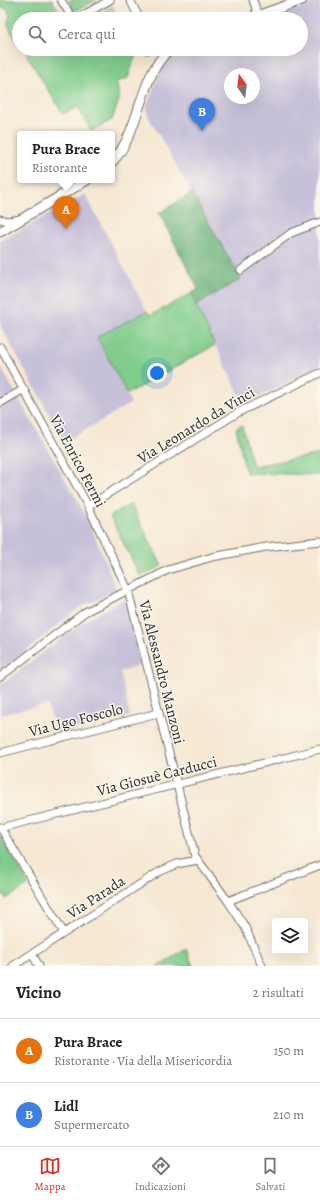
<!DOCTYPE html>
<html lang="it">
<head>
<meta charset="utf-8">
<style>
	:root { --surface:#fff; --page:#f2f2f2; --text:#202124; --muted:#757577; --line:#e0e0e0; --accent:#d93025 }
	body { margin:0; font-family:Alegreya,serif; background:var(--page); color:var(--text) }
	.controls { position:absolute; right:12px; bottom:12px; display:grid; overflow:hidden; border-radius:4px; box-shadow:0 4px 16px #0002 }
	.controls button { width:36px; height:36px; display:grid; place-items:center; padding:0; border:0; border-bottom:1px solid var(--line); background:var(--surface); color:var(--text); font:20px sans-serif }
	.compass { position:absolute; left:224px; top:68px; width:36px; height:36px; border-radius:50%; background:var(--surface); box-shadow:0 4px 16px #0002; rotate:346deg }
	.you { position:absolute; left:157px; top:373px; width:14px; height:14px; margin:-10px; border:3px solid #fff; border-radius:50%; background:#1a73e8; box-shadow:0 0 0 6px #1a73e833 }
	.badge { display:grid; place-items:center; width:26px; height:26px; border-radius:50%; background:var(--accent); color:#fff; font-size:13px; font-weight:700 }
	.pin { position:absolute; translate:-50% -33px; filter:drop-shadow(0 1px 2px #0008) }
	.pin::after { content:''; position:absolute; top:21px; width:14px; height:12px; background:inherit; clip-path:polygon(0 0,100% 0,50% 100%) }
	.popup { position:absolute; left:17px; top:131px; width:98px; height:52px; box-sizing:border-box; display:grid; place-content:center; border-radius:4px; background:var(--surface); filter:drop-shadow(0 1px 3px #0005); font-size:13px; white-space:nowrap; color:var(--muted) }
	.popup b { font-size:15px; color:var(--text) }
	.popup::after { content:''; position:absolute; left:50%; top:100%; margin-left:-8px; border:8px solid transparent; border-top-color:var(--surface) }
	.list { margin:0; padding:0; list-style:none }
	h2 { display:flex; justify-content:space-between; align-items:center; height:52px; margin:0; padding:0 16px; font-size:17px }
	h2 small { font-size:13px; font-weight:400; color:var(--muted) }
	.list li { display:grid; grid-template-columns:26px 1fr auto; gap:12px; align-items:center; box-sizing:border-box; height:64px; padding:0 16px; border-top:1px solid var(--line) }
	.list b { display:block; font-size:15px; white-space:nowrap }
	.list p { margin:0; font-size:13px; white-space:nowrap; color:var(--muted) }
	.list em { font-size:13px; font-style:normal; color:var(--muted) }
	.icon { flex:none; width:22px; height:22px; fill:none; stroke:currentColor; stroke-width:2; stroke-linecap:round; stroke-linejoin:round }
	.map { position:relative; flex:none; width:320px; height:966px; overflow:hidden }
	.search { position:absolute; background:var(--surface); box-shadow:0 4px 16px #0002; left:12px; right:12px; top:12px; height:44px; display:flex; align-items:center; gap:10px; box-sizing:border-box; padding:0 14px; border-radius:22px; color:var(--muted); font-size:15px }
	.sheet { height:180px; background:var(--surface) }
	nav { display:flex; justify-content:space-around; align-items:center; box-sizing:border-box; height:56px; border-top:1px solid var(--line); background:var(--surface); font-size:11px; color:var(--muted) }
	nav a { display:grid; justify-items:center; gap:2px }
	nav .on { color:var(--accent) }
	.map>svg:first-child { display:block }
	.industrial { fill:#c6c0d9; fill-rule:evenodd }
	.green { fill:#7fcc8b; stroke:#557c5b }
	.forest { fill:#67b077; stroke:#496e51 }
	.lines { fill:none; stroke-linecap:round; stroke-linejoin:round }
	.minor-casing { stroke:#726d66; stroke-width:9 }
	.tertiary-casing { stroke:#726d66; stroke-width:11 }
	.minor { stroke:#fff; stroke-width:7 }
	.tertiary { stroke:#fff; stroke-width:9 }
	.labels { text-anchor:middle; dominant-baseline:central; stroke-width:3; stroke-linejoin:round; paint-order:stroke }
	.street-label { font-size:15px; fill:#2b2b2b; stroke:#fbf7ec }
</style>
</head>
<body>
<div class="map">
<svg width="320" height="966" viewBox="0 0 320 966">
	<rect width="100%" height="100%" fill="#fbf7ec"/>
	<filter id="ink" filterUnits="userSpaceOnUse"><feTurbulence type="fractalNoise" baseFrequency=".025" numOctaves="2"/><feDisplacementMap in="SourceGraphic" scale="8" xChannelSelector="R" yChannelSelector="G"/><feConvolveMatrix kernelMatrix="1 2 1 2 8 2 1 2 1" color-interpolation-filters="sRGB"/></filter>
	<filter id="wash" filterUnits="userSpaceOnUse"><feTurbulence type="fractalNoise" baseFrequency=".012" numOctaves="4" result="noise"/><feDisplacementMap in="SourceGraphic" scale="16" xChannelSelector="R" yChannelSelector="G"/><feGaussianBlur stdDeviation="0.9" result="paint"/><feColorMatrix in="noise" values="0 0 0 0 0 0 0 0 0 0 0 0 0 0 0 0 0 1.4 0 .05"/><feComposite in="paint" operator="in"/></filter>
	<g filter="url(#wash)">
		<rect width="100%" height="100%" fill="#f6e8d3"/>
		<path class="industrial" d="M 320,1 L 320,366 L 315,370 L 244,404 L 196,305 L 241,279 L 148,116 L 147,105 L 161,69 L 177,52 L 185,49 L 301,49 L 301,19 L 267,19 ZM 230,74 L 254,74 L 254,98 L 230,98 Z
			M 85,194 L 147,311 L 97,338 L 131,403 L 65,442 L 0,325 L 0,241 Z
			M 0,366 L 87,517 L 117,590 L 79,608 L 0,672 Z
			M 125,598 L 143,664 L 120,672 L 130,716 L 57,734 L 47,704 L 0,715 L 0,686 L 80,624 Z"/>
		<path class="green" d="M 0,0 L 52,0 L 63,17 L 60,19 L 19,19 L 19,48 L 7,23 C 11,17 10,12 5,8 L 0,8 Z
			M 69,0 L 97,0 L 75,11 Z
			M 112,6 L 119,19 L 90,19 Z
			M 41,49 L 135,49 L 136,54 L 128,78 L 116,82 L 120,97 L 112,120 L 91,131 L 78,107 L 63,114 L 26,54 C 31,51 36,52 41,49 Z
			M 192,293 L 196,305 L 215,345 L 127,394 L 97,337 L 147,311 L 151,315 Z
			M 242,425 L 253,466 L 320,454 L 320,475 L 246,473 L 236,428 Z
			M 131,504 L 162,566 L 140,576 L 110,516 Z
			M 0,836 L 29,885 L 6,899 L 0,888 Z
			M 186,949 L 193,966 L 157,966 Z"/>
		<path class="forest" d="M 192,193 L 241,279 L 196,305 L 192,293 L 198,289 L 159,213 Z"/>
	</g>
	<g filter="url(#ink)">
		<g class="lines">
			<g class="minor-casing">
				<path id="minor" d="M 61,0 L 73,19
					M 130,0 L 140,19
					M 253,0 L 258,15
					M 76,19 L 110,0
					M 147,50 L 150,49
					M 0,219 L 7,221 L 21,219
					M 241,270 L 291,233 L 320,222
					M 0,347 L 88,506 L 128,590 L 195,856 L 228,901 L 245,927 L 262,966
					M 0,403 L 24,389
					M 88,506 L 239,412 L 320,373
					M 0,677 L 85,612 L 168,570 L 212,557 L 266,547 L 320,541
					M 0,753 L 158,713
					M 0,827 L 64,933
					M 0,828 L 320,749
					M 228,901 L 320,865
					M 32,954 L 39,966
					M 13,966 L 159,872 L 177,864 L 198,860"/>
			</g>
			<g class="tertiary-casing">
				<path id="tertiary" d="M 248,19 L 302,0
					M 112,162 C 142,130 137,79 170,49
					M 0,232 L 87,180"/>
			</g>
			<use href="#minor" class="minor"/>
			<use href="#tertiary" class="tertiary"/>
		</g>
	</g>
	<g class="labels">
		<g class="street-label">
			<text transform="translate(196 425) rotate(-31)">Via Leonardo da Vinci</text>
			<text transform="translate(78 461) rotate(62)">Via Enrico Fermi</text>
			<text transform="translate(162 672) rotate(76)">Via Alessandro Manzoni</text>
			<text transform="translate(76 720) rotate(-14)">Via Ugo Foscolo</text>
			<text transform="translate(157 776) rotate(-14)">Via Giosuè Carducci</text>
			<text transform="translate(96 897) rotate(-33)">Via Parada</text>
		</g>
	</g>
</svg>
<div class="controls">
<button><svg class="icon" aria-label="layers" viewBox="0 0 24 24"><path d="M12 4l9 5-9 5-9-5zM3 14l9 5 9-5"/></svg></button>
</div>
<svg class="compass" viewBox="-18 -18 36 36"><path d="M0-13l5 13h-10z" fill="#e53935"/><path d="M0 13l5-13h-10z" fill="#757577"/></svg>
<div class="you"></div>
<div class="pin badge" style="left:66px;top:229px;background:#e8710a">A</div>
<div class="popup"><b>Pura Brace</b>Ristorante</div>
<div class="pin badge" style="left:202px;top:131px;background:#3f7fe0">B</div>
<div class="search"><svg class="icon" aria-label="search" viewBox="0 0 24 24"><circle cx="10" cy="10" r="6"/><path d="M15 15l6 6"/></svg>Cerca qui</div>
</div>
<section class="sheet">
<h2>Vicino<small>2 risultati</small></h2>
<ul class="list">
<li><span class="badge" style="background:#e8710a">A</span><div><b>Pura Brace</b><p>Ristorante · Via della Misericordia</p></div><em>150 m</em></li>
<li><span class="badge" style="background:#3f7fe0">B</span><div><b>Lidl</b><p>Supermercato</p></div><em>210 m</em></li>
</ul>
</section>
<nav>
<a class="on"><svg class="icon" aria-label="map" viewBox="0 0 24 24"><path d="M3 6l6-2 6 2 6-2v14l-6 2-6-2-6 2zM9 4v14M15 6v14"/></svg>Mappa</a>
<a><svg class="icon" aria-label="directions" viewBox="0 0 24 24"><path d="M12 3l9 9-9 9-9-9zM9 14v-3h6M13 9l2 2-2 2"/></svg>Indicazioni</a>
<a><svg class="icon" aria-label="saved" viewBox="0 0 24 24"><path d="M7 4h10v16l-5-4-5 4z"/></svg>Salvati</a>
</nav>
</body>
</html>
